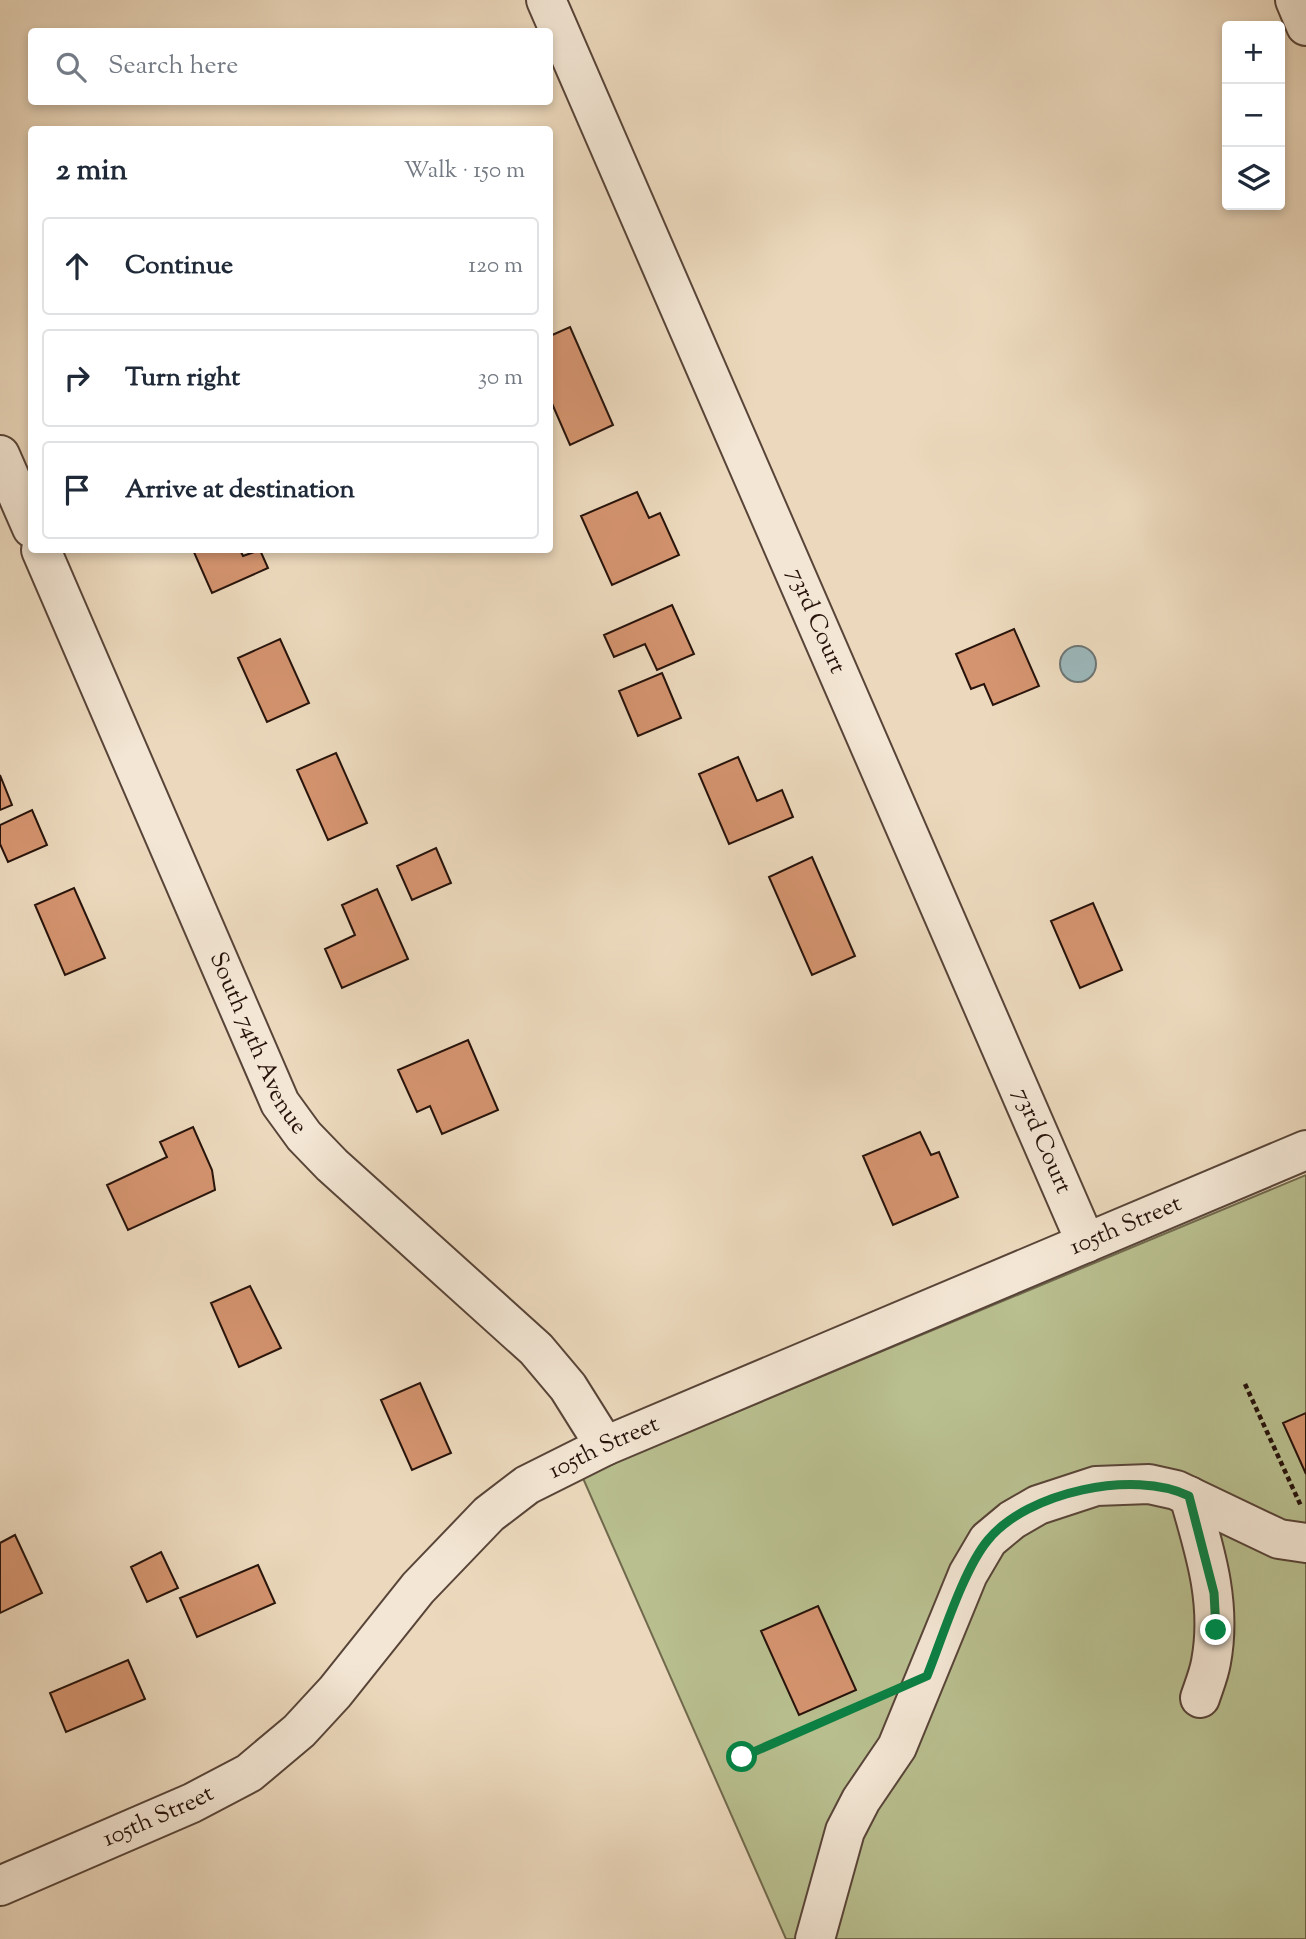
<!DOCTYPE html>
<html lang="en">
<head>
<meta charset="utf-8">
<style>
	:root { --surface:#fff; --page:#f6f6f7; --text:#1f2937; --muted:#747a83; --line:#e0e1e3 }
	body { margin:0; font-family:"Sorts Mill Goudy",serif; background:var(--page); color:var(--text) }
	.controls { position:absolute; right:21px; top:21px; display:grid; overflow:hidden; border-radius:7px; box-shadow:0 4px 10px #0003 }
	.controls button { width:63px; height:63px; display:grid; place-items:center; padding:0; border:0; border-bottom:2px solid var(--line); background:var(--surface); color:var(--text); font:35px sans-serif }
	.stop { position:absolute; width:21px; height:21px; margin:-16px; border:5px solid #0b8043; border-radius:50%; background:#fff }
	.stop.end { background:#0b8043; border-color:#fff; box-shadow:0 2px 7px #0008 }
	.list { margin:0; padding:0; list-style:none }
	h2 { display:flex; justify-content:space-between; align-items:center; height:91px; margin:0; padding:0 28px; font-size:30px }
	h2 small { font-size:23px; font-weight:400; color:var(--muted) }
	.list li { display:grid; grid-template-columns:46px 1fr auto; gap:21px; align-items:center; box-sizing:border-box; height:98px; margin:0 14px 14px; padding:0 14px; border:2px solid var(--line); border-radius:7px }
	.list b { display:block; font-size:26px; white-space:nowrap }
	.list em { font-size:23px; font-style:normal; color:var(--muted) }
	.icon { flex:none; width:38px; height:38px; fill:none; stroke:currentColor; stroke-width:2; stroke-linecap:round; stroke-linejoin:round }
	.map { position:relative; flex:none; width:1306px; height:1939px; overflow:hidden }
	.search { position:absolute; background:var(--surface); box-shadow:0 4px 10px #0003; left:28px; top:28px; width:525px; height:77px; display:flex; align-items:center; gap:18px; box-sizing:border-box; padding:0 24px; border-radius:7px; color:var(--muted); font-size:26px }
	.panel { position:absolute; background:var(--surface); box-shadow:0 4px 10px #0003; left:28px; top:126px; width:525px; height:427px; border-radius:7px }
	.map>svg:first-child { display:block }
	.green { fill:#b9bf8f; stroke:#70694d; stroke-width:2 }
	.water { fill:#9cb8bb; stroke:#6d7675; stroke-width:2 }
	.building { fill:#d4946f; stroke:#27130b; stroke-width:2 }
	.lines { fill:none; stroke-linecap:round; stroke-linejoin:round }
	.minor-casing { stroke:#584438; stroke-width:42 }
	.path { stroke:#27130b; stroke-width:4.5; stroke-dasharray:5 3.5; stroke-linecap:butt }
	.minor { stroke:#f3e6d4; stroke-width:38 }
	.route { stroke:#0b8043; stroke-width:9 }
	.labels { text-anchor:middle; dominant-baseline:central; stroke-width:6; stroke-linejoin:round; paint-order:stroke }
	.street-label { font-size:24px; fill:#27130b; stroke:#f3e6d4 }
</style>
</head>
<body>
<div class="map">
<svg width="1306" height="1939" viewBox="0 0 1306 1939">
	<rect width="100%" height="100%" fill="#ecd9bd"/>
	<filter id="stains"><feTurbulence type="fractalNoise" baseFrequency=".00286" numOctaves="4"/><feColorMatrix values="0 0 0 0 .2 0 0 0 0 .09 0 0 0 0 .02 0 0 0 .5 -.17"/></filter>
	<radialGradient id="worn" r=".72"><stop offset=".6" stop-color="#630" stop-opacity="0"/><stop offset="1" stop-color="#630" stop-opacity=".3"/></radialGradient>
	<path class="green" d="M 1306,1175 L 1306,1939 L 786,1939 L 582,1476 Z"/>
	<path class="water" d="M1060 664a18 18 0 1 1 36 0a18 18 0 1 1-36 0Z"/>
	<path class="building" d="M 570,327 L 613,425 L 570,445 L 550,399 L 550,336 Z
		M 637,492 L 649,518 L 660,513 L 679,555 L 612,585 L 581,516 Z
		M 193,550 L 240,550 L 243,556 L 260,550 L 268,568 L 212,593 Z
		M 672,605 L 694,654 L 657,670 L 645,644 L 614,657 L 604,635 Z
		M 1014,629 L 1039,686 L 993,705 L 984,684 L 971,689 L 956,654 Z
		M 280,639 L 309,703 L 267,722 L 238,658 Z
		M 662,673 L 681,718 L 638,736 L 619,691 Z
		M 336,753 L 367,823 L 328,840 L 297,770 Z
		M 738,757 L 757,801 L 782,790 L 793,817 L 729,844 L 699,774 Z
		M 0,775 L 12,805 L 0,810 Z
		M 32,810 L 47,845 L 8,862 L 0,844 L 0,825 Z
		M 436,848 L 451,883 L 412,900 L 397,866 Z
		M 812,857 L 855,956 L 812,975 L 769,877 Z
		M 74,888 L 105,958 L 65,975 L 35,905 Z
		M 377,889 L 408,959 L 342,988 L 325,949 L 355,935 L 342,905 Z
		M 1093,903 L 1122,970 L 1080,988 L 1051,921 Z
		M 468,1040 L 498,1110 L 442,1134 L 430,1106 L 417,1112 L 398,1070 Z
		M 193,1127 L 212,1170 L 215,1190 L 128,1230 L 107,1185 L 167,1157 L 160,1142 Z
		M 920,1132 L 931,1155 L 939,1152 L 958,1197 L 893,1225 L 863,1156 Z
		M 250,1286 L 281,1348 L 239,1367 L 211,1303 Z
		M 420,1383 L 451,1453 L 412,1470 L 381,1400 Z
		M 1306,1413 L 1306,1474 L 1283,1423 Z
		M 15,1535 L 42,1593 L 0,1613 L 0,1543 Z
		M 161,1552 L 178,1588 L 147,1602 L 131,1567 Z
		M 258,1565 L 275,1603 L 197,1637 L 180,1598 Z
		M 818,1606 L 856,1690 L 799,1715 L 761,1631 Z
		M 128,1660 L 145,1699 L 66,1732 L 50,1693 Z"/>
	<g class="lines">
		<g class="minor-casing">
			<g id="minor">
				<path id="s1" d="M 546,0 L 1086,1243"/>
				<path d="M 1295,0 L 1306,26"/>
				<path d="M 0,455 L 32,528"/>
				<path id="s2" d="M 41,550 L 280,1103 L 304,1136 L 332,1165 L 536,1349 L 568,1387 L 605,1446"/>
				<path d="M 1189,1496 C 1205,1551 1222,1604 1211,1662 C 1209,1674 1204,1686 1200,1698"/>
				<path id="s3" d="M 0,1886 L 192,1803 L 249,1773 L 299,1731 L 335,1692 L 418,1588 L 489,1514 L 527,1485 L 605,1446 L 1306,1150"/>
				<path d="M 815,1939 L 845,1831 L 861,1800 L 897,1747 L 968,1574 L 988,1540 L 1012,1520 L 1038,1505 L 1096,1486 L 1149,1484 L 1176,1490 L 1279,1539 L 1306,1543"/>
			</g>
		</g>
		<path class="path" d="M 1245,1384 L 1301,1506
			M 742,1757 L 881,1696"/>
		<use href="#minor" class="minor"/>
	</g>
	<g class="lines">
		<path class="route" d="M 742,1757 L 927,1676 C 942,1639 963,1570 988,1540 C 1027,1492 1134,1469 1189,1496 L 1214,1593 L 1216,1630"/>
	</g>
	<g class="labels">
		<g class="street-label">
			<text stroke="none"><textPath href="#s1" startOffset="677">73rd Court</textPath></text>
			<text stroke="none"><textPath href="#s2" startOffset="539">South 74th Avenue</textPath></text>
			<text stroke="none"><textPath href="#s1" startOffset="1244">73rd Court</textPath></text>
			<text stroke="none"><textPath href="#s3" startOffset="1328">105th Street</textPath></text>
			<text stroke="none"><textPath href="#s3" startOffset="761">105th Street</textPath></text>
			<text stroke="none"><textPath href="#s3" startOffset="173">105th Street</textPath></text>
		</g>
	</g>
	<rect width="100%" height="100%" filter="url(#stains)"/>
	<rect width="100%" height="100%" fill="url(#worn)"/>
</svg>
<div class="controls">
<button>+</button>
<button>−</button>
<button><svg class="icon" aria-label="layers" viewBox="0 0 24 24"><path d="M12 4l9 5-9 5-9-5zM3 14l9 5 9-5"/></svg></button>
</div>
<div class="stop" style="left:742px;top:1757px"></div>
<div class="stop end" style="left:1216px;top:1630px"></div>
<div class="search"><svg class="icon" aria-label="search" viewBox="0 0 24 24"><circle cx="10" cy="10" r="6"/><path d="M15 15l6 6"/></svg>Search here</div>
<section class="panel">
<h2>2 min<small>Walk · 150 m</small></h2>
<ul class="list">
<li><svg class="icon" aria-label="ahead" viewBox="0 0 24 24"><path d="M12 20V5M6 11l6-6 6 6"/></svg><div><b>Continue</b></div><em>120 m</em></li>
<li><svg class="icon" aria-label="right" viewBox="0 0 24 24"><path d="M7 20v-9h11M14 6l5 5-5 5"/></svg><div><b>Turn right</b></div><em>30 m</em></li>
<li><svg class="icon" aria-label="arrive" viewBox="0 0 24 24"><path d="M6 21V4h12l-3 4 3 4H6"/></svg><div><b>Arrive at destination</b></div></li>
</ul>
</section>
</div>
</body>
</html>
